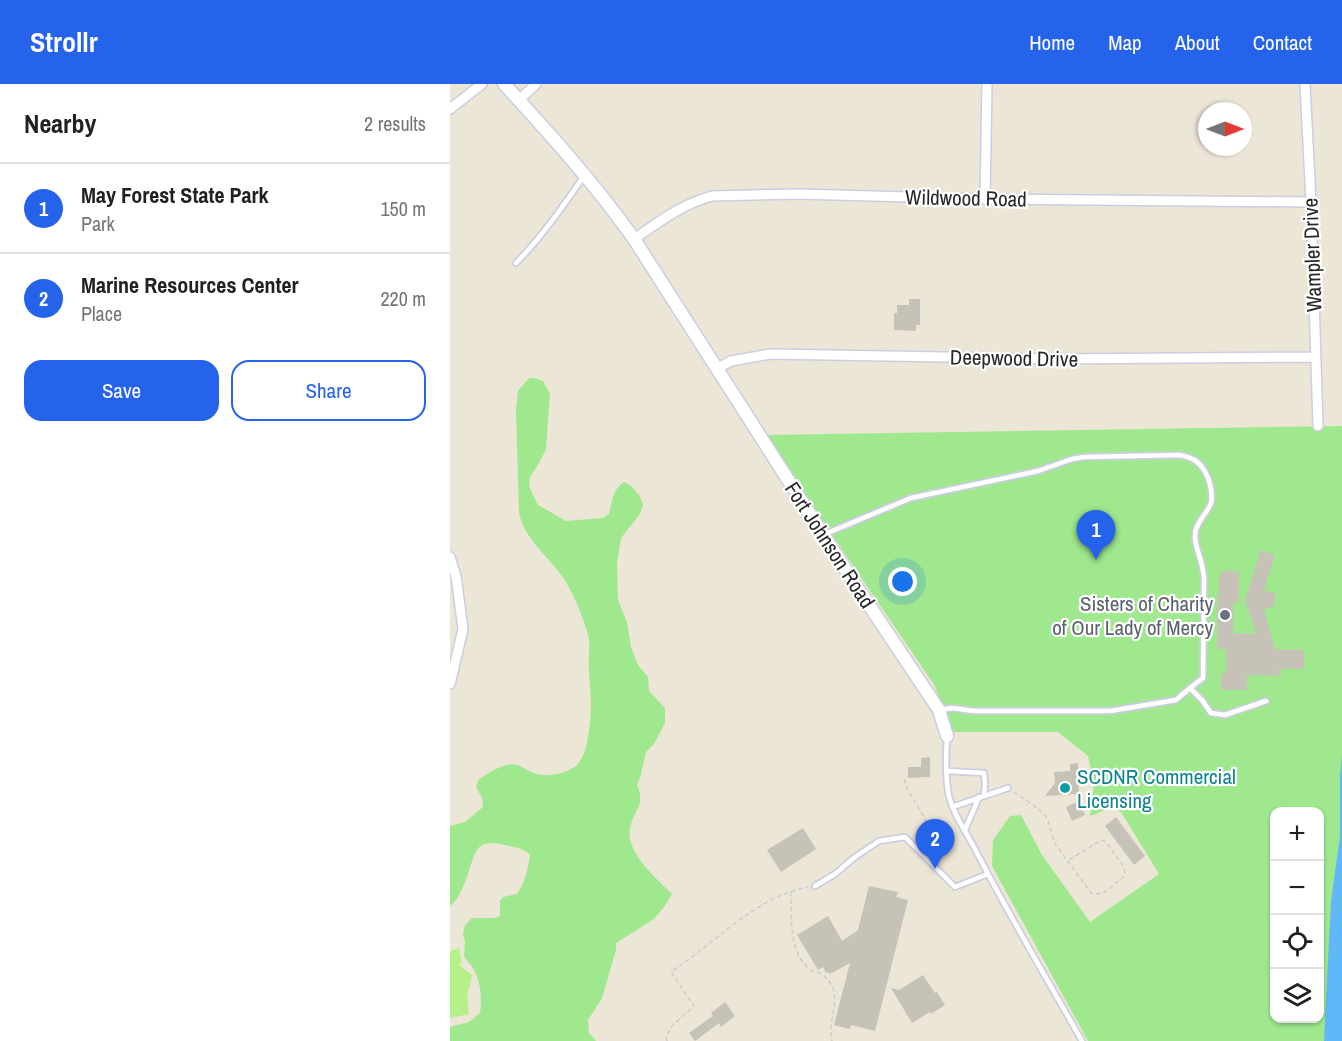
<!DOCTYPE html>
<html lang="en">
<head>
<meta charset="utf-8">
<style>
	:root { --surface:#fff; --page:#f6f6f6; --text:#202124; --muted:#757577; --line:#e0e0e0; --accent:#2563eb }
	body { margin:0; font-family:"Archivo Narrow",sans-serif; background:var(--page); color:var(--text) }
	.controls { position:absolute; right:18px; bottom:18px; display:grid; overflow:hidden; border-radius:12px; box-shadow:0 2px 4px #0004 }
	.controls button { width:54px; height:54px; display:grid; place-items:center; padding:0; border:0; border-bottom:2px solid var(--line); background:var(--surface); color:var(--text); font:30px sans-serif }
	.compass { position:absolute; left:748px; top:18px; width:54px; height:54px; border-radius:50%; background:var(--surface); box-shadow:0 2px 4px #0004; rotate:90deg }
	.you { position:absolute; left:453px; top:498px; width:21px; height:21px; margin:-15px; border:4px solid #fff; border-radius:50%; background:#1a73e8; box-shadow:0 0 0 9px #1a73e833 }
	.badge { display:grid; place-items:center; width:39px; height:39px; border-radius:50%; background:var(--accent); color:#fff; font-size:20px; font-weight:700 }
	.pin { position:absolute; translate:-50% -50px; filter:drop-shadow(0 2px 3px #0008) }
	.pin::after { content:''; position:absolute; top:32px; width:21px; height:18px; background:inherit; clip-path:polygon(0 0,100% 0,50% 100%) }
	.list { margin:0; padding:0; list-style:none }
	h2 { display:flex; justify-content:space-between; align-items:center; height:78px; margin:0; padding:0 24px; font-size:26px }
	h2 small { font-size:20px; font-weight:400; color:var(--muted) }
	.list li { display:grid; grid-template-columns:39px 1fr auto; gap:18px; align-items:center; box-sizing:border-box; height:90px; padding:0 24px; border-top:2px solid var(--line) }
	.list b { display:block; font-size:22px; white-space:nowrap }
	.list p { margin:0; font-size:20px; white-space:nowrap; color:var(--muted) }
	.list em { font-size:20px; font-style:normal; color:var(--muted) }
	.actions { display:flex; gap:12px; padding:18px 24px }
	.actions a { flex:1; padding:14px 0; border:2px solid var(--accent); border-radius:18px; text-align:center; font-size:21px; color:var(--accent) }
	.actions .main { background:var(--accent); color:#fff }
	.icon { flex:none; width:33px; height:33px; fill:none; stroke:currentColor; stroke-width:2; stroke-linecap:round; stroke-linejoin:round }
	.map { position:relative; flex:none; width:892px; height:957px; overflow:hidden }
	header { display:flex; align-items:center; gap:36px; box-sizing:border-box; height:84px; padding:0 30px; background:var(--accent); color:#fff }
	header strong { font-size:28px }
	nav { display:flex; gap:33px; margin-inline-start:auto; font-size:21px }
	main { display:flex }
	aside { flex:1; background:var(--surface) }
	.map>svg:first-child { display:block }
	.green { fill:#9fe88e; fill-rule:evenodd }
	.pitch { fill:#b5f088 }
	.water { fill:#60b8f8 }
	.building { fill:#c6c2b7 }
	.lines { fill:none; stroke-linecap:round; stroke-linejoin:round }
	.service-casing { stroke:#cccde2; stroke-width:8 }
	.minor-casing { stroke:#cccde2; stroke-width:12 }
	.tertiary-casing { stroke:#cccde2; stroke-width:15 }
	.path { stroke:#cbcbcb; stroke-width:1.5; stroke-dasharray:4.5 3; stroke-linecap:butt }
	.service { stroke:#fff; stroke-width:4.5 }
	.minor { stroke:#fff; stroke-width:9 }
	.tertiary { stroke:#fff; stroke-width:12 }
	.worship-dot { fill:#6b7280; stroke:#fff; stroke-width:2 }
	.culture-dot { fill:#0f9aa8; stroke:#fff; stroke-width:2 }
	.labels { text-anchor:middle; dominant-baseline:central; stroke-width:4.5; stroke-linejoin:round; paint-order:stroke }
	.street-label { font-size:21px; fill:#272727; stroke:#fff }
	.worship-label { font-size:21px; fill:#5b616d; stroke:#fff; text-anchor:end }
	.culture-label { font-size:21px; fill:#0d838f; stroke:#fff; text-anchor:start }
</style>
</head>
<body>
<header>
<strong>Strollr</strong>
<nav><a>Home</a><a>Map</a><a>About</a><a>Contact</a></nav>
</header>
<main>
<aside>
<h2>Nearby<small>2 results</small></h2>
<ul class="list">
<li><span class="badge">1</span><div><b>May Forest State Park</b><p>Park</p></div><em>150 m</em></li>
<li><span class="badge">2</span><div><b>Marine Resources Center</b><p>Place</p></div><em>220 m</em></li>
</ul>
<div class="actions"><a class="main">Save</a><a>Share</a></div>
</aside>
<div class="map">
<svg width="892" height="957" viewBox="0 0 892 957">
	<rect width="100%" height="100%" fill="#ece6d7"/>
	<path class="green" d="M 79,294 L 84,294 L 93,297 L 100,310 L 96,365 L 89,379 L 80,393 L 79,402 L 82,409 L 88,421 L 116,437 L 153,434 L 159,430 C 162,417 163,405 174,398 L 181,402 L 189,411 L 193,420 L 190,430 L 171,454 L 167,479 L 168,516 L 177,538 L 181,563 L 188,581 L 198,593 L 199,607 L 215,624 L 215,639 L 204,660 L 196,668 L 190,694 L 187,700 C 195,723 187,720 181,740 C 172,766 206,794 222,810 L 214,823 L 204,835 L 166,859 L 166,866 L 152,914 L 138,936 L 139,949 L 146,957 L 0,957 L 0,943 L 19,938 L 30,929 C 32,916 31,900 25,888 C 23,883 17,877 14,872 L 15,857 L 13,850 L 15,841 L 22,834 L 45,834 L 50,832 L 50,817 L 53,813 L 67,810 C 75,799 78,785 80,771 C 74,764 64,763 55,761 C 48,759 38,758 32,761 C 20,767 18,809 0,822 L 0,742 L 15,738 L 33,723 L 32,714 L 26,703 L 29,695 C 40,689 53,678 67,681 C 72,682 78,687 83,689 C 97,693 111,691 123,684 C 137,675 138,653 140,638 C 142,620 140,605 139,587 C 138,577 140,566 139,555 C 136,539 122,506 112,492 C 97,471 74,455 69,428 L 66,326 L 68,307 Z
		M 892,342 L 892,957 L 638,957 L 542,782 L 543,756 L 560,732 L 571,731 L 592,771 L 640,838 L 709,790 L 671,728 L 663,723 L 640,732 L 644,699 L 638,672 L 608,648 L 501,648 L 485,602 L 314,351 ZM 824,728 L 870,728 L 870,934 L 824,934 Z"/>
	<path class="pitch" d="M 9,864 L 12,879 L 8,880 L 22,891 L 20,902 L 17,908 L 19,930 L 0,934 L 0,867 Z"/>
	<path class="water" d="M 892,671 L 892,957 L 874,957 L 881,817 L 890,752 L 890,692 Z"/>
	<path class="building" d="M 459,215 L 470,215 L 470,241 L 466,241 L 466,247 L 444,246 L 444,229 L 447,229 L 447,221 L 459,221 Z
		M 811,466 L 825,471 L 814,506 L 825,509 L 825,522 L 814,526 L 825,565 L 854,566 L 854,585 L 829,585 L 829,592 L 797,591 L 797,606 L 771,606 L 771,589 L 776,589 L 776,565 L 767,565 L 767,510 L 769,510 L 769,493 L 771,493 L 771,487 L 789,487 L 789,519 L 783,519 L 783,549 L 806,550 L 796,519 L 794,519 Z
		M 480,673 L 480,693 L 458,694 L 458,683 L 471,683 L 471,674 Z
		M 628,679 L 629,710 L 595,712 L 605,699 L 604,688 L 620,687 L 620,680 Z
		M 629,717 L 635,731 L 622,737 L 616,723 Z
		M 666,733 L 695,772 L 684,781 L 655,742 Z
		M 353,744 L 366,765 L 331,788 L 317,766 Z
		M 419,802 L 448,808 L 446,813 L 458,816 L 425,947 L 401,941 L 400,945 L 384,941 L 400,879 L 380,890 L 378,888 L 376,889 L 373,883 L 368,886 L 347,851 L 378,832 L 392,857 L 408,846 Z
		M 473,891 L 485,909 L 487,908 L 495,921 L 481,930 L 480,928 L 462,939 L 441,904 L 449,906 Z
		M 275,918 L 285,932 L 271,943 L 269,939 L 245,957 L 239,949 L 263,932 L 261,929 Z"/>
	<g class="lines">
		<g class="service-casing">
			<path id="service" d="M 66,179 C 92,153 113,123 133,93
				M 375,450 L 461,414 L 588,387 L 622,375 L 634,373 L 729,371 C 747,373 755,383 760,400 C 761,407 763,413 761,419 C 757,430 745,439 745,452 C 745,460 748,467 750,474 C 752,480 753,487 754,493 L 753,594 L 740,604 L 726,616 L 660,627 L 524,627 L 502,624 L 489,626
				M 740,604 L 752,616 L 761,629 L 775,631 L 816,617
				M 497,652 C 496,672 495,693 499,712 C 504,733 518,750 527,769 C 560,833 597,895 632,957
				M 497,687 L 534,689 L 535,700 L 534,711
				M 502,723 L 558,704
				M 515,746 L 529,713
				M 365,802 L 385,790 L 405,773 L 429,757 L 455,753 L 505,803 L 538,790"/>
		</g>
		<g class="minor-casing">
			<path id="minor" d="M 855,0 L 861,118 L 868,342
				M 69,16 L 86,0
				M 0,25 L 32,0
				M 535,115 L 537,0
				M 184,155 C 209,138 232,120 262,112 L 348,110 L 535,115 L 861,118
				M 266,285 L 281,277 L 320,270 L 608,275 L 864,273
				M 0,473 L 6,492 L 13,545 L 0,600"/>
		</g>
		<g class="tertiary-casing">
			<path id="tertiary" d="M 54,0 C 100,50 145,100 184,155 L 399,491 L 489,626 L 497,652"/>
		</g>
		<path class="path" d="M 454,695 C 458,710 468,721 475,735 C 479,745 481,759 481,770
			M 564,708 C 572,714 591,725 596,733 C 601,741 601,752 606,761 L 641,809 L 652,810 L 658,806 L 674,792 L 675,787 L 672,780 L 656,758 L 652,756 L 617,777
			M 341,808 C 341,831 339,872 361,886 C 363,888 367,888 370,889 C 375,892 379,897 382,902 C 390,920 377,939 382,957
			M 217,957 L 216,954 L 221,943 L 244,922 L 221,888 C 235,878 249,868 262,857 C 293,833 319,811 358,803"/>
		<use href="#service" class="service"/>
		<use href="#minor" class="minor"/>
		<use href="#tertiary" class="tertiary"/>
	</g>
	<circle class="worship-dot" cx="775" cy="531" r="6"/>
	<circle class="culture-dot" cx="615" cy="704" r="6"/>
	<g class="labels">
		<g class="street-label">
			<text transform="translate(516 114) rotate(1)">Wildwood Road</text>
			<text transform="translate(862 171) rotate(-92)">Wampler Drive</text>
			<text transform="translate(564 274) rotate(1)">Deepwood Drive</text>
			<text transform="translate(380 461) rotate(57)">Fort Johnson Road</text>
		</g>
		<g class="worship-label">
			<text x="763" y="519">Sisters of Charity<tspan x="763" dy="24">of Our Lady of Mercy</tspan></text>
		</g>
		<g class="culture-label">
			<text x="627" y="692">SCDNR Commercial<tspan x="627" dy="24">Licensing</tspan></text>
		</g>
	</g>
</svg>
<div class="controls">
<button>+</button>
<button>−</button>
<button><svg class="icon" aria-label="locate" viewBox="0 0 24 24"><circle cx="12" cy="12" r="6"/><path d="M12 2v4M12 18v4M2 12h4M18 12h4"/></svg></button>
<button><svg class="icon" aria-label="layers" viewBox="0 0 24 24"><path d="M12 4l9 5-9 5-9-5zM3 14l9 5 9-5"/></svg></button>
</div>
<svg class="compass" viewBox="-18 -18 36 36"><path d="M0-13l5 13h-10z" fill="#e53935"/><path d="M0 13l5-13h-10z" fill="#757577"/></svg>
<div class="you"></div>
<div class="pin badge" style="left:646px;top:476px">1</div>
<div class="pin badge" style="left:485px;top:785px">2</div>
</div>
</main>
</body>
</html>
